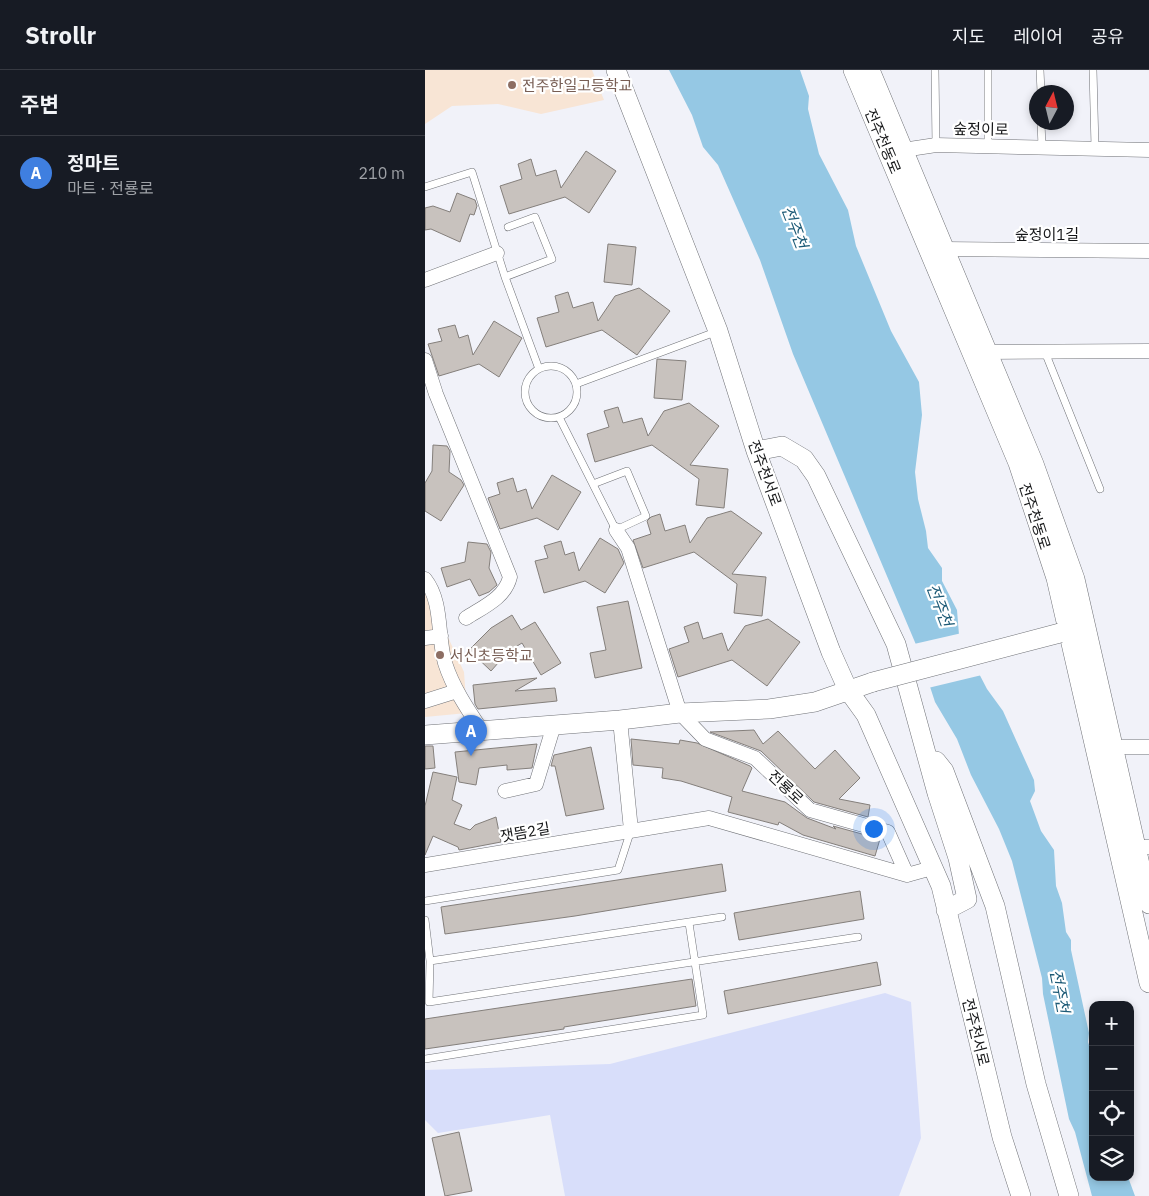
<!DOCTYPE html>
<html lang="ko">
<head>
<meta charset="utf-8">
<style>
	:root { --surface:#171b24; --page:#242831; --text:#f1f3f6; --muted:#9ea1a6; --line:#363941; --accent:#408172 }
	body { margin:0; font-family:"IBM Plex Sans","Noto Sans KR",sans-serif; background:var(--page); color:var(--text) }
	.controls { position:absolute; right:15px; bottom:15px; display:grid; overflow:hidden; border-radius:10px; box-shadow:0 2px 8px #0003 }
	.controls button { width:45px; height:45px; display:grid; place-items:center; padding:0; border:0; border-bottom:1px solid var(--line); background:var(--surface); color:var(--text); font:25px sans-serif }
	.compass { position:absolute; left:604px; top:15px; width:45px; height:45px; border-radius:50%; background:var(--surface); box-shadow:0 2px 8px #0003; rotate:7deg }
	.you { position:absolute; left:448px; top:758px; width:18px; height:18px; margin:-12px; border:4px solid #fff; border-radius:50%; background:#1a73e8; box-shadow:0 0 0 8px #1a73e833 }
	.badge { display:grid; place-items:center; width:32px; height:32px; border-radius:50%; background:var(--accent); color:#fff; font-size:16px; font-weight:700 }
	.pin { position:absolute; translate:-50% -41px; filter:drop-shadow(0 1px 2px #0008) }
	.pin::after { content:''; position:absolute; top:26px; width:18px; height:15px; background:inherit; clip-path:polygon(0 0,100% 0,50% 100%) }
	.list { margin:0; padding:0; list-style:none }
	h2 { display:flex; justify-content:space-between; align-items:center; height:65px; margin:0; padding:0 20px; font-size:21px }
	h2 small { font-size:16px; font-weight:400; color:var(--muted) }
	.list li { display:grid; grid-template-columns:32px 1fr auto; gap:15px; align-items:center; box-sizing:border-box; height:75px; padding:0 20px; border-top:1px solid var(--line) }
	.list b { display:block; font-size:19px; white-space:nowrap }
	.list p { margin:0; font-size:16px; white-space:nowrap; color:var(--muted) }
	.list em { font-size:16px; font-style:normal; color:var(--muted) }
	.icon { flex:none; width:28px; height:28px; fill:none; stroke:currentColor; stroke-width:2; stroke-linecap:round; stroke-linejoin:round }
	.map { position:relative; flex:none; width:724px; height:1126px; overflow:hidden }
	header { display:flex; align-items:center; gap:30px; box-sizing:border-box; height:70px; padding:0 25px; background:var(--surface); border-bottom:1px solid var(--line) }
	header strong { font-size:24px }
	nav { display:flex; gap:28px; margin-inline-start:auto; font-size:18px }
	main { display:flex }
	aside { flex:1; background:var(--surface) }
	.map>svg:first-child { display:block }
	.education { fill:#f8e5d5 }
	.green { fill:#d8defa }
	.water { fill:#95c8e4 }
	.pier { fill:#f1f2f9 }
	.building { fill:#c8c2be; stroke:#847f7b }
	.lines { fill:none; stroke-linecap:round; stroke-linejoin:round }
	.lane-casing { stroke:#707277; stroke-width:8 }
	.street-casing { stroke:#707277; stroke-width:15 }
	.secondary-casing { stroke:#707277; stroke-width:20 }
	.lane { stroke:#fff; stroke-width:7 }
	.street { stroke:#fff; stroke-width:14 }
	.secondary { stroke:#fff; stroke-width:19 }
	.secondary-bridge-casing { stroke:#707277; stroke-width:20; stroke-linecap:butt }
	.secondary-bridge { stroke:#fff; stroke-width:19 }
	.education-dot { fill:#8d6e63; stroke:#fff; stroke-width:2 }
	.labels { text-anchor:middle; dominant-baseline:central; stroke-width:4.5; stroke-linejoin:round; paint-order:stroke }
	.education-label { font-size:15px; fill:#785e54; stroke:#fff; text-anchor:start }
	.street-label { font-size:15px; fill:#151618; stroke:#fff }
	.water-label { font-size:16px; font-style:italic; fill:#1c5a76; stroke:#fff }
</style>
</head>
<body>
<header>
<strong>Strollr</strong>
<nav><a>지도</a><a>레이어</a><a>공유</a></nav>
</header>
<main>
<aside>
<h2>주변<small></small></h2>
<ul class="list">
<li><span class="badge" style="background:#3f7fe0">A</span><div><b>정마트</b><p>마트 · 전룡로</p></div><em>210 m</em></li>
</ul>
</aside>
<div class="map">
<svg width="724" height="1126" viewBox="0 0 724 1126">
	<rect width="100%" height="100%" fill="#f1f2f9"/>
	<path class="education" d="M 0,0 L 167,0 L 179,30 L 116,44 L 73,34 L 27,36 L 0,54 Z
		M 0,517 L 39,602 L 42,643 L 0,647 Z"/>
	<path class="green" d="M 460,923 L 486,932 L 496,1068 L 474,1126 L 140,1126 L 125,1045 L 13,1063 L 0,1050 L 0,1000 L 185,994 Z"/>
	<path class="water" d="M 244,0 L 375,0 L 384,26 L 383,39 L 394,84 L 423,140 L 431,176 L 466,261 L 494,312 L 497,345 L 490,402 L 493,429 L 501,461 L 503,478 L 517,498 L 517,511 L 532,540 L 534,565 L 562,619 L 578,641 L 609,710 L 610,721 L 605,731 L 616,761 L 629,780 L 631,816 L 637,833 L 641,862 L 646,870 L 646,880 L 664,963 L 663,972 L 667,984 L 664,995 L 668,1009 L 668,1107 L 687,1107 L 693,1110 L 703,1107 L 710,1126 L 667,1126 L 650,1062 L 644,1049 L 618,924 L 617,908 L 587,791 L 574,759 L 546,705 L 532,669 L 510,632 L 492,577 L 368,284 L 335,190 L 293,95 L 278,77 L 267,45 Z"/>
	<path class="pier" d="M 537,563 L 557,605 L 503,618 L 489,574 Z"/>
	<path class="building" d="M 161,81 L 191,101 L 164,143 L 140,127 L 84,144 L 75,116 L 97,109 L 93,94 L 106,89 L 111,106 L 131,100 L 136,118 Z
		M 32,123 L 50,130 L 52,136 L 49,145 L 45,144 L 35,172 L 6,159 L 0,160 L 0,138 L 8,136 L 25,142 Z
		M 183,174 L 211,177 L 207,215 L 179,212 Z
		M 214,218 L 245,241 L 212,285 L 177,260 L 121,277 L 112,248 L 134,242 L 130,226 L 143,222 L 148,238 L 168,232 L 173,251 L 190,226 Z
		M 69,251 L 97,268 L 74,307 L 54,294 L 14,306 L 3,274 L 17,271 L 13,259 L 30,255 L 34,268 L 43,265 L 48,285 Z
		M 232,289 L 261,291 L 257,330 L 229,328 Z
		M 264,333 L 294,356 L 265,395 L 303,399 L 299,438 L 271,435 L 274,409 L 227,375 L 170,392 L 162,364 L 184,357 L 179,341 L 193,337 L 198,353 L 217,348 L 223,366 L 239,341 Z
		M 8,375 L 22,376 L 25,381 L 24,402 L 36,410 L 39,415 L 16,451 L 0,441 L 0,413 L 7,401 Z
		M 127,405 L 156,422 L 133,460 L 112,448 L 75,459 L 63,428 L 75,424 L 72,413 L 88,408 L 92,422 L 101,419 L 107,439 Z
		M 306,441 L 337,463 L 307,504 L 341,507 L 337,546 L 309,543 L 312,514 L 269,482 L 218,498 L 208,470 L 226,464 L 222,451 L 226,447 L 235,444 L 240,461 L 260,455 L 265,473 L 282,448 Z
		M 175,468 L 193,479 L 199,493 L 180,523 L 160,511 L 119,523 L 110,491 L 123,488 L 119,476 L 136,471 L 140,485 L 149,482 L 154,501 Z
		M 43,472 L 62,474 L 66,482 L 64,498 L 72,515 L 64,522 L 54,526 L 45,509 L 22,517 L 16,498 L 40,492 Z
		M 203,531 L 217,598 L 170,608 L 165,583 L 181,580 L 172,537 Z
		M 87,545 L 96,560 L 110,552 L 136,593 L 116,605 L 97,573 L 71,589 L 74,592 L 66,601 L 44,580 L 66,558 Z
		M 343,549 L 375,572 L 342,616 L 307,590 L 253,607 L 244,579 L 264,572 L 259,557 L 273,552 L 278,569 L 297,563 L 303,581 L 320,556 Z
		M 112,608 L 90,621 L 130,618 L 132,631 L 53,639 L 50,634 L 48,615 Z
		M 329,660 L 338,674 L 353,661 L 390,699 L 410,680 L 435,708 L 414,729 L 445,735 L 443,747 L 389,732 L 336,681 L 285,662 Z
		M 206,669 L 254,674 L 255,670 L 272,673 L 325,696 L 327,698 L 317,721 L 360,732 L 382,748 L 411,759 L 408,756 L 455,769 L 450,786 L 378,765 L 354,752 L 353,755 L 303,742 L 307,727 L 256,711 L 237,708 L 238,698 L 208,695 Z
		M 112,674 L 107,698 L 82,700 L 82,695 L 54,698 L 51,715 L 34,712 L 30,682 Z
		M 0,676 L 8,676 L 10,698 L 0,699 Z
		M 166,677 L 179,739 L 141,746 L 130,696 L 126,696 L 129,685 Z
		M 8,702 L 32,707 L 27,730 L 37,735 L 29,754 L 45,760 L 50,755 L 71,747 L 76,772 L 34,780 L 33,777 L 8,766 L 0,785 L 0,736 Z
		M 297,794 L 301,821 L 150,846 L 20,864 L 16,837 Z
		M 435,821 L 439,849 L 314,870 L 309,843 Z
		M 452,892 L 456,915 L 303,944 L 299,921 Z
		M 267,909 L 271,936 L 139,957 L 139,959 L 0,979 L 0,949 Z
		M 34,1062 L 47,1121 L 20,1126 L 7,1068 Z"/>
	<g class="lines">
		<g class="lane-casing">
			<path id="lane" d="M 510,0 L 511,75
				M 615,0 L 616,22
				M 668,0 L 670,77
				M 616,52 L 617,77
				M 563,75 L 563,0
				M 0,117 L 47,102 L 80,207 L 114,299
				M 80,207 L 127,189 L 110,147 L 83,157
				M 620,282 L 675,419
				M100 322a26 26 0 1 1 52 0a26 26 0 1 1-52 0Z
				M 151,314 L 293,261
				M 134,347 L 191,460 L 221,446 L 202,401 L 168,414
				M 0,831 L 193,800 L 206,760
				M 0,850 L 5,891 L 4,932 L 433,867
				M 5,891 L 297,847
				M 0,989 L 278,945 L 264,853"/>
		</g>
		<g class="street-casing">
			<path id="street" d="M 478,80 L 511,75 L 724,80
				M 519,179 L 724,181
				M 0,210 L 72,183
				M 561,282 L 724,281
				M 0,290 L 11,324 L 85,507 C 80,528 58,537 41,548
				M 191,460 L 203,478 L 255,643 L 280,669 L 330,688 L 385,740 L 463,762 L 482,805
				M 0,509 C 18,532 12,565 20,593 C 28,618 43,640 57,661
				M 0,568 L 16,566
				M 0,631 L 32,621
				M 195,650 L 206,760
				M 690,677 L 724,677
				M 80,721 L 111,714 L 129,655
				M 711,777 L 724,777
				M 0,795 L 284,748 L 482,805 L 507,798"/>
		</g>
		<g class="secondary-casing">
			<path id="secondary" d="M 191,0 L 293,261 L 331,381 L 406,582 L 423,620 L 441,645 L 516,816 L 577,1067 L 596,1126
				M 428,0 L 593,393 L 631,508 L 724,913
				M 445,0 L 609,394 L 650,509 L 724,834
				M 331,381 L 357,376 L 379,389 L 391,406 L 471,574 L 512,723 L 533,788 L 542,829 L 521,840
				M 0,665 L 195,650 L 255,643 L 344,639 L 390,632 L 448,612
				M 511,691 L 519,701 L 570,836 L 611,1014 L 644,1126"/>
		</g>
		<use href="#lane" class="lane"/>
		<use href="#street" class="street"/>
		<use href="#secondary" class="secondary"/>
		<g class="secondary-bridge-casing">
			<path id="secondary-bridge" d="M 448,612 L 635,563"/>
		</g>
		<use href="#secondary-bridge" class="secondary-bridge"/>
	</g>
	<g class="education-dot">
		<circle cx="87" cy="15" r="5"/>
		<circle cx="15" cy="585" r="5"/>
	</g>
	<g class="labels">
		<g class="education-label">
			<text x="97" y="15">전주한일고등학교</text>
			<text x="25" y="585">서신초등학교</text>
		</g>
		<g class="street-label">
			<text transform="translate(556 59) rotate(1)">숲정이로</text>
			<text transform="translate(458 71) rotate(67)">전주천동로</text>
			<text x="622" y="164">숲정이1길</text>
			<text transform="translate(340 403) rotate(70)">전주천서로</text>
			<text transform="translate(610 446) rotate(72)">전주천동로</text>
			<text transform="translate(361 717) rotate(43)">전룡로</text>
			<text transform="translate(100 762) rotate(-10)">잿뜸2길</text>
			<text transform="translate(551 962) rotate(76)">전주천서로</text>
		</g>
		<g class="water-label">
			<text transform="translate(370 157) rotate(69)">전주천</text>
			<text transform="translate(515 535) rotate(69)">전주천</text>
			<text transform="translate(635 921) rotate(79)">전주천</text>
		</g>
	</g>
</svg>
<div class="controls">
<button>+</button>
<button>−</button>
<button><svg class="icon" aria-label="locate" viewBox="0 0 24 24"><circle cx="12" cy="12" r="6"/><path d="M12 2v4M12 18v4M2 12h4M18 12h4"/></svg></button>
<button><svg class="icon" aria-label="layers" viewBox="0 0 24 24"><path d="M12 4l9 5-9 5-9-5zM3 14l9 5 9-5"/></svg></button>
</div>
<svg class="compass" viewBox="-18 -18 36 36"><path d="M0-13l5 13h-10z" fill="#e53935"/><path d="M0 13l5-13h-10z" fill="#9ea1a6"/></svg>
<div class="you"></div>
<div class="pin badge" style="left:46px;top:686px;background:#3f7fe0">A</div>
</div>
</main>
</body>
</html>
